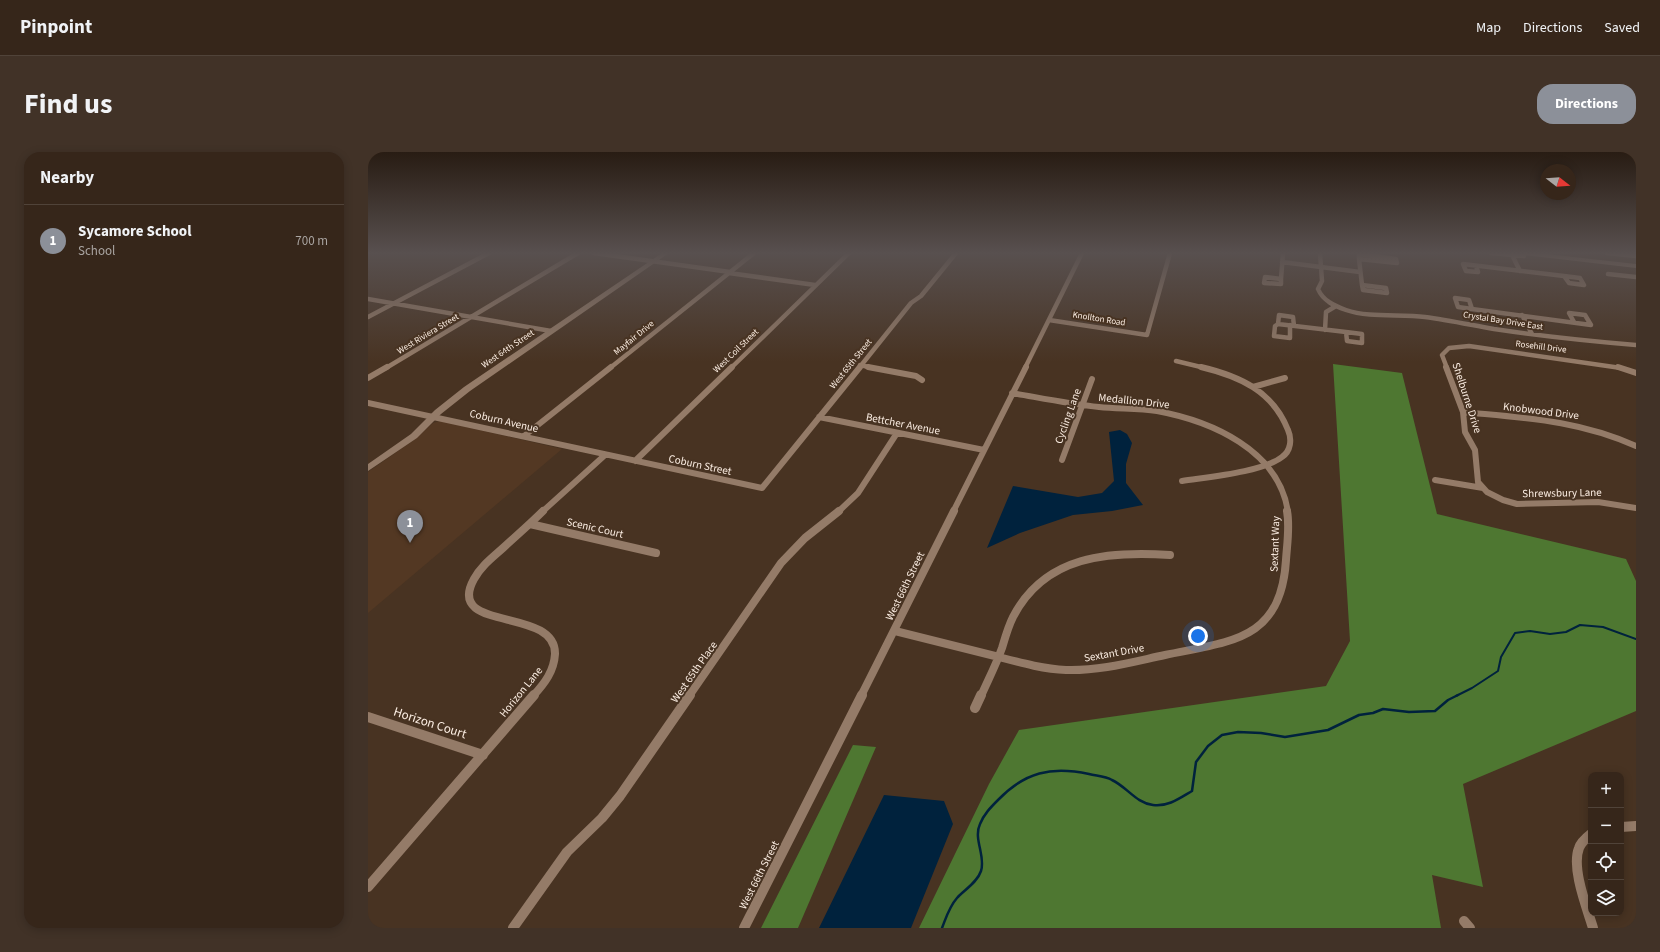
<!DOCTYPE html>
<html lang="en">
<head>
<meta charset="utf-8">
<style>
	:root { --surface:#36261a; --page:#413227; --text:#f1f3f6; --muted:#aaa5a2; --line:#504339; --accent:#8c9099 }
	body { margin:0; font-family:"Source Sans 3",sans-serif; background:var(--page); color:var(--text) }
	.controls { position:absolute; right:12px; bottom:12px; display:grid; overflow:hidden; border-radius:8px; box-shadow:0 2px 10px #0003 }
	.controls button { width:36px; height:36px; display:grid; place-items:center; padding:0; border:0; border-bottom:1px solid var(--line); background:var(--surface); color:var(--text); font:20px sans-serif }
	.compass { position:absolute; left:1172px; top:12px; width:36px; height:36px; border-radius:50%; background:var(--surface); box-shadow:0 2px 10px #0003; rotate:107deg }
	.you { position:absolute; left:830px; top:484px; width:14px; height:14px; margin:-10px; border:3px solid #fff; border-radius:50%; background:#1a73e8; box-shadow:0 0 0 6px #1a73e833 }
	.badge { display:grid; place-items:center; width:26px; height:26px; border-radius:50%; background:var(--accent); color:#fff; font-size:13px; font-weight:700 }
	.pin { position:absolute; translate:-50% -33px; filter:drop-shadow(0 1px 2px #0008) }
	.pin::after { content:''; position:absolute; top:21px; width:14px; height:12px; background:inherit; clip-path:polygon(0 0,100% 0,50% 100%) }
	.list { margin:0; padding:0; list-style:none }
	h2 { display:flex; justify-content:space-between; align-items:center; height:52px; margin:0; padding:0 16px; font-size:17px }
	h2 small { font-size:13px; font-weight:400; color:var(--muted) }
	.list li { display:grid; grid-template-columns:26px 1fr auto; gap:12px; align-items:center; box-sizing:border-box; height:72px; padding:0 16px; border-top:1px solid var(--line) }
	.list b { display:block; font-size:15px; white-space:nowrap }
	.list p { margin:0; font-size:13px; white-space:nowrap; color:var(--muted) }
	.list em { font-size:13px; font-style:normal; color:var(--muted) }
	.icon { flex:none; width:22px; height:22px; fill:none; stroke:currentColor; stroke-width:2; stroke-linecap:round; stroke-linejoin:round }
	.map { position:relative; flex:none; width:1268px; height:776px; overflow:hidden; border-radius:16px }
	header { display:flex; align-items:center; gap:24px; box-sizing:border-box; height:56px; padding:0 20px; background:var(--surface); border-bottom:1px solid var(--line) }
	header strong { font-size:19px }
	nav { display:flex; gap:22px; margin-inline-start:auto; font-size:14px }
	.intro { display:flex; align-items:center; justify-content:space-between; box-sizing:border-box; height:96px; padding:0 24px }
	h1 { margin:0; font-size:28px }
	.button { padding:10px 18px; border-radius:16px; background:var(--accent); color:#fff; font-size:14px; font-weight:700 }
	main { display:flex; gap:24px; padding:0 24px }
	aside { flex:1; background:var(--surface); border-radius:16px; box-shadow:0 2px 10px #0003 }
	.map>svg:first-child { display:block }
	.built { fill:#533823 }
	.forest { fill:#4e7731 }
	.water { fill:#00223d }
	.lines { fill:none; stroke-linecap:round; stroke-linejoin:round }
	.stream-far1 { stroke:#00223d; stroke-width:2 }
	.stream { stroke:#00223d; stroke-width:2.5 }
	.street-far3 { stroke:#947b68; stroke-width:4.5 }
	.street-far2 { stroke:#947b68; stroke-width:6 }
	.street-far1 { stroke:#947b68; stroke-width:8 }
	.street { stroke:#947b68; stroke-width:10 }
	.secondary { fill:#947b68; fill-rule:evenodd }
	.labels { text-anchor:middle; dominant-baseline:central; stroke-width:4; stroke-linejoin:round; paint-order:stroke }
	.far-street-label { font-size:9px; fill:#fbede2; stroke:#483322 }
	.street-label { font-size:11px; fill:#fbede2; stroke:#483322 }
	.near-street-label { font-size:13px; fill:#fbede2; stroke:#483322 }
</style>
</head>
<body>
<header>
<strong>Pinpoint</strong>
<nav><a>Map</a><a>Directions</a><a>Saved</a></nav>
</header>
<div class="intro"><h1>Find us</h1><a class="button">Directions</a></div>
<main>
<aside>
<h2>Nearby<small></small></h2>
<ul class="list">
<li><span class="badge">1</span><div><b>Sycamore School</b><p>School</p></div><em>700 m</em></li>
</ul>
</aside>
<div class="map">
<svg width="1268" height="776" viewBox="0 0 1268 776">
	<rect width="100%" height="100%" fill="#483322"/>
	<path class="built" d="M 72,269 L 194,297 L 0,461 L 0,320 L 46,288 L 65,271 Z"/>
	<path class="forest" d="M 965,212 L 1034,221 L 1069,362 L 1258,407 L 1268,429 L 1268,559 L 1095,632 L 1115,735 L 1064,723 L 1073,776 L 551,776 L 621,632 L 651,578 L 958,534 L 982,489 Z
		M 485,593 L 508,595 L 430,776 L 393,776 Z"/>
	<path class="water" d="M 752,278 L 759,282 L 764,291 L 758,312 L 758,331 L 775,353 L 744,359 L 705,363 L 652,381 L 619,396 L 645,334 L 710,345 L 734,341 L 746,329 L 741,280 Z
		M 516,643 L 576,649 L 585,672 L 543,776 L 451,776 Z"/>
	<g class="lines">
		<path class="stream-far1" d="M 1088,544 L 1104,536 L 1130,519 L 1133,505 L 1147,481 L 1162,479 L 1182,482 L 1198,480 L 1212,473 L 1235,475 L 1268,487"/>
		<path class="stream" d="M 574,776 C 578,766 581,755 589,746 C 596,738 609,731 613,719 C 618,704 605,687 612,672 C 616,662 623,655 630,648 C 657,620 683,614 721,622 C 729,624 737,624 744,628 C 759,635 768,651 785,653 C 800,655 812,646 824,639 L 828,610 L 840,594 L 854,583 L 870,580 L 893,581 L 917,585 L 960,578 L 991,563 L 1005,561 L 1015,557 L 1041,560 L 1067,559 L 1080,548 L 1090,543"/>
		<path class="street-far3" d="M 226,101 L 362,120
			M 952,101 L 954,129 L 950,137 C 955,149 967,154 978,158 C 1001,166 1032,162 1057,165 C 1080,168 1103,173 1126,177 C 1173,184 1221,189 1268,193
			M 1123,101 L 1156,104
			M 1143,101 L 1152,119
			M 1239,101 L 1268,104
			M 991,102 L 1028,107 L 1029,111 L 991,107 Z
			M 991,107 L 994,133
			M 914,110 L 992,120
			M 1108,114 L 1110,120 L 1098,119 L 1095,112 L 1196,124
			M 361,121 L 447,133
			M 1240,122 L 1268,125
			M 1196,124 L 1212,126 L 1216,133 L 1201,131 Z
			M 897,125 L 913,127 L 913,132 L 896,131 Z
			M 913,127 L 915,101
			M 994,133 L 1018,136 L 1019,141 L 995,138 Z
			M 1087,146 L 1101,148 L 1104,157 L 1090,155 Z
			M 0,147 L 183,179
			M 1104,157 L 1223,173 L 1217,163 L 1201,161 L 1206,170
			M 1154,163 L 1164,182
			M 0,165 L 121,101
			M 681,168 L 779,183 L 802,101
			M 910,172 L 978,180
			M 922,173 L 922,186 L 906,184 L 907,174 L 910,172 L 911,163 L 925,165 L 926,174
			M 957,178 L 958,160 L 968,154
			M 978,180 L 994,182 L 994,191 L 979,189 Z
			M 808,209 L 837,216
			M 492,213 L 505,216
			M 18,216 L 210,101
			M 242,216 L 386,101
			M 363,216 L 481,101
			M 491,216 L 543,151 L 553,144 L 588,101
			M 657,216 L 714,101
			M 1079,216 L 1074,203 L 1081,196 L 1101,194 L 1253,216"/>
		<path class="street-far2" d="M 500,215 L 548,224 L 554,228
			M 1078,215 L 1095,260 L 1097,280 L 1107,298 L 1110,330 L 1119,340 L 1135,348 L 1149,352 L 1230,350 L 1268,356
			M 1250,215 L 1268,221
			M 0,226 L 19,215
			M 885,235 L 917,226
			M 644,241 C 673,246 702,252 731,255 C 750,257 770,256 789,259 C 843,269 911,298 920,360
			M 0,251 L 394,336 L 492,215
			M 1095,260 C 1157,266 1210,268 1268,294
			M 451,265 L 616,298
			M 156,284 L 243,215
			M 694,308 L 724,227
			M 267,309 L 364,215
			M 1067,328 L 1115,336
			M 814,329 C 839,325 895,320 914,305 C 923,299 924,287 920,278 C 905,239 871,224 833,215
			M 174,360 L 237,303
			M 470,360 L 490,341 L 529,281
			M 585,360 L 658,215"/>
		<path class="street-far1" d="M 162,372 L 288,401
			M 527,479 C 560,487 594,496 627,504 C 650,510 674,517 698,518 C 732,519 764,510 797,503 C 863,489 913,489 918,408 C 919,392 922,375 919,359
			M 165,544 C 177,531 186,519 187,502 C 188,454 76,481 106,427 C 113,414 124,406 135,396 C 148,384 162,372 175,359
			M 321,544 L 413,411 L 437,386 L 471,359
			M 493,544 L 586,359
			M 613,544 C 620,528 628,513 634,496 C 637,486 640,475 645,465 C 677,403 741,399 802,403"/>
		<path class="street" d="M 607,556 L 613,543
			M 0,565 L 115,603
			M 1253,675 L 1268,674
			M 1223,682 C 1218,686 1213,690 1211,696 C 1203,716 1219,756 1225,776
			M 0,735 L 166,543
			M 1096,769 L 1102,776
			M 145,776 L 199,700 L 234,666 L 252,644 L 322,543
			M 376,776 L 494,543"/>
		<path class="secondary" d="M 294,101 L 301,101 L 102,239 L 73,262 L 49,286 L 0,319 L 0,312 L 43,282 L 67,258 L 96,235 Z
			M 1152,101 L 1170,101 L 1268,112 L 1268,116 L 1155,103 Z"/>
	</g>
	<linearGradient id="sky" x2="0" y2="1"><stop stop-color="#281c13"/><stop offset="0.48" stop-color="#58504f"/><stop offset="1" stop-color="#58504f" stop-opacity="0"/></linearGradient>
	<rect width="1268" height="210" fill="url(#sky)"/>
	<g class="labels">
		<g class="far-street-label">
			<text transform="translate(731 167) rotate(9)">Knollton Road</text>
			<text transform="translate(1135 169) rotate(9)">Crystal Bay Drive East</text>
			<text transform="translate(60 182) rotate(-31)">West Riviera Street</text>
			<text transform="translate(266 186) rotate(-39)">Mayfair Drive</text>
			<text transform="translate(1173 195) rotate(7)">Rosehill Drive</text>
			<text transform="translate(140 197) rotate(-34)">West 64th Street</text>
			<text transform="translate(368 199) rotate(-44)">West Coil Street</text>
			<text transform="translate(483 212) rotate(-51)">West 65th Street</text>
		</g>
		<g class="street-label">
			<text transform="translate(1099 246) rotate(72)">Shelburne Drive</text>
			<text transform="translate(766 249) rotate(6)">Medallion Drive</text>
			<text transform="translate(1173 259) rotate(7)">Knobwood Drive</text>
			<text transform="translate(700 264) rotate(-70)">Cycling Lane</text>
			<text transform="translate(136 269) rotate(13)">Coburn Avenue</text>
			<text transform="translate(535 272) rotate(11)">Bettcher Avenue</text>
			<text transform="translate(332 313) rotate(12)">Coburn Street</text>
			<text transform="translate(1194 341) rotate(-1)">Shrewsbury Lane</text>
			<text transform="translate(227 376) rotate(13)">Scenic Court</text>
			<text transform="translate(907 392) rotate(-88)">Sextant Way</text>
			<text transform="translate(537 434) rotate(-64)">West 66th Street</text>
			<text transform="translate(746 501) rotate(-10)">Sextant Drive</text>
			<text transform="translate(326 520) rotate(-55)">West 65th Place</text>
			<text transform="translate(153 540) rotate(-51)">Horizon Lane</text>
			<text transform="translate(391 723) rotate(-63)">West 66th Street</text>
		</g>
		<g class="near-street-label">
			<text transform="translate(62 571) rotate(18)">Horizon Court</text>
		</g>
	</g>
</svg>
<div class="controls">
<button>+</button>
<button>−</button>
<button><svg class="icon" aria-label="locate" viewBox="0 0 24 24"><circle cx="12" cy="12" r="6"/><path d="M12 2v4M12 18v4M2 12h4M18 12h4"/></svg></button>
<button><svg class="icon" aria-label="layers" viewBox="0 0 24 24"><path d="M12 4l9 5-9 5-9-5zM3 14l9 5 9-5"/></svg></button>
</div>
<svg class="compass" viewBox="-18 -18 36 36"><path d="M0-13l5 13h-10z" fill="#e53935"/><path d="M0 13l5-13h-10z" fill="#aaa5a2"/></svg>
<div class="you"></div>
<div class="pin badge" style="left:42px;top:391px">1</div>
</div>
</main>
</body>
</html>
